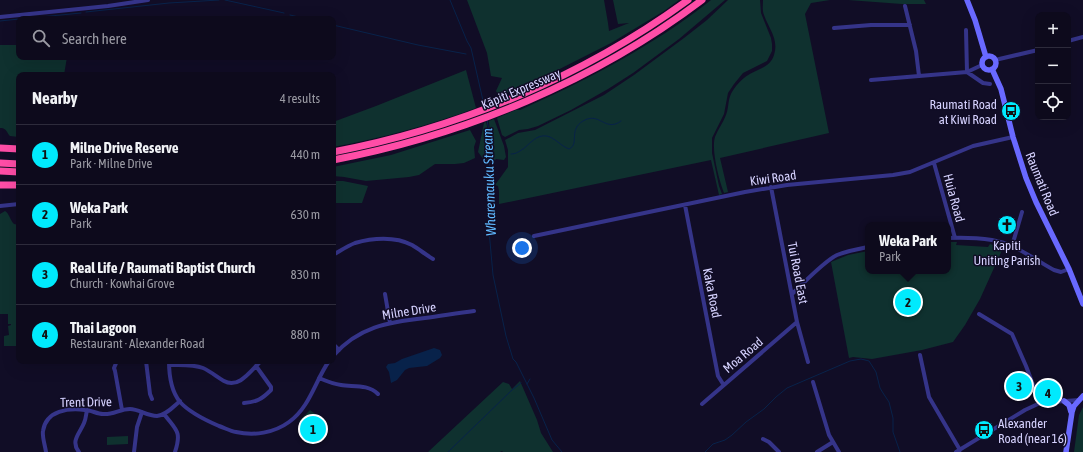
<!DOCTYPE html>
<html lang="en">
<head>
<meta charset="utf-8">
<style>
	:root { --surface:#0d0a1c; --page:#1b1829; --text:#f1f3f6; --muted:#9a9aa3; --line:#2d2b3b; --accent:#00eafd }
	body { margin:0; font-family:"Asap Condensed",sans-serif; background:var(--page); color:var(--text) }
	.controls { position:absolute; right:12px; top:12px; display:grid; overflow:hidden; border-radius:8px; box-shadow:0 4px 16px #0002 }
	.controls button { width:36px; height:36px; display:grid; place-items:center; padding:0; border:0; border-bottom:1px solid var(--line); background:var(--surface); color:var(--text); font:20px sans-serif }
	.you { position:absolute; left:522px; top:248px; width:14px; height:14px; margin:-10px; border:3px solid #fff; border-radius:50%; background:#1a73e8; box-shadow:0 0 0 6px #1a73e833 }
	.badge { display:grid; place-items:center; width:26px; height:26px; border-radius:50%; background:var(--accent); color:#111; font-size:13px; font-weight:700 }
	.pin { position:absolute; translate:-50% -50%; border:2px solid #fff; box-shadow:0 1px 4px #0006 }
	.popup { position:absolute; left:865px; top:222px; width:86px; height:52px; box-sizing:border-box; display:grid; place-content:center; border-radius:8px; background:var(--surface); filter:drop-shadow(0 1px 3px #0005); font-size:13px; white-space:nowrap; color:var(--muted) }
	.popup b { font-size:15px; color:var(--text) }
	.popup::after { content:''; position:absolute; left:50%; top:100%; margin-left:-8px; border:8px solid transparent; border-top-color:var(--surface) }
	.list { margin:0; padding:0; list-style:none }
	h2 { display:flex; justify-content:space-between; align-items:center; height:52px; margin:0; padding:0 16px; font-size:17px }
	h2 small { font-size:13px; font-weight:400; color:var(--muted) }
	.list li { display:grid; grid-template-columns:26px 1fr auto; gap:12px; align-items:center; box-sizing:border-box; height:60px; padding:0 16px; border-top:1px solid var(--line) }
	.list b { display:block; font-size:15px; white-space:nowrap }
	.list p { margin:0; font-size:13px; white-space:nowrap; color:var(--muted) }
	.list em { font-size:13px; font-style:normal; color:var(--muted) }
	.icon { flex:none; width:22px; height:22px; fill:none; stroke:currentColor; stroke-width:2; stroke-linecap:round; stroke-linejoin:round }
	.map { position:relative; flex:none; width:1083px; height:452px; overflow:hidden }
	.search { position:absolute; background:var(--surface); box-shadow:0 4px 16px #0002; left:16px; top:16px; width:320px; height:44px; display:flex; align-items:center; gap:10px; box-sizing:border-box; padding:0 14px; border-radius:8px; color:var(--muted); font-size:15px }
	.panel { position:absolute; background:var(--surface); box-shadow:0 4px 16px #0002; left:16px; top:72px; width:320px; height:292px; border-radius:8px }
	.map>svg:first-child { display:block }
	.green { fill:#0f312f }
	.water { fill:#08224a }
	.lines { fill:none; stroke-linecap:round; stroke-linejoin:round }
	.stream { stroke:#08224a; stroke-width:1 }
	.minor { stroke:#353489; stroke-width:4 }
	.secondary { stroke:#6969ff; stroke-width:5.5 }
	.motorway { stroke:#ff4da7; stroke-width:7 }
	.labels { text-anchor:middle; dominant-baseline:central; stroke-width:3; stroke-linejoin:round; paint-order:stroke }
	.street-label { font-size:13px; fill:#d6d2ff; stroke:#110d26 }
	.poi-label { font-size:13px; fill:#d6d2ff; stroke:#110d26; text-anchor:end }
	.water-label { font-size:14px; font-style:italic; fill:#60b9ff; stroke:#110d26 }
</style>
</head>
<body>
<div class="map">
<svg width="1083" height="452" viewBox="0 0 1083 452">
	<rect width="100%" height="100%" fill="#110d26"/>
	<path class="green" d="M 467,0 L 604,0 L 608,23 L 609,31 L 629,23 L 618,24 L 613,0 L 679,0 L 664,11 L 611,43 L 532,83 L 499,96 L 496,91 L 502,78 L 491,76 L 487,53 Z
		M 711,0 L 725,0 L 679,39 L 633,73 L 608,89 L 571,110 L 538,126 L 528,129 L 519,130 L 505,137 L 502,135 L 497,118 L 516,110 L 520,110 C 587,80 653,46 711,0 Z
		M 728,0 L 760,0 L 761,13 L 771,38 L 772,44 L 772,51 L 767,61 L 743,73 L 734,84 L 728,93 L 724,114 L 712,138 L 712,153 L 719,186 L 722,194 L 719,195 L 711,160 L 499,204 L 499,191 L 498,186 L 495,185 L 508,167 L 508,150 L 505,140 L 518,133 L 535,130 L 604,95 L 634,75 L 684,38 L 707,20 Z
		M 763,0 L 830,0 L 811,3 L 805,14 L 829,133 L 720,158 L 728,192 L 724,193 C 719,180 711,150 715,137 C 718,129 723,123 726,115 C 728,110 728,105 729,100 C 731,91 737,84 744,78 C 754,69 770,69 774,55 C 779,39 769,29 764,15 C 762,10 763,5 763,0 Z
		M 848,0 L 924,0 L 926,4 L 902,4 Z
		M 0,45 L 19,45 L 19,57 L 67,57 L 64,75 L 19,75 L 19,137 L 10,136 C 7,133 6,127 0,128 Z
		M 466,70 L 476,108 C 430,125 382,138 333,147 L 333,122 L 376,106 Z
		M 494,119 L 504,146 L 506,157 L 504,160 L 496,159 L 494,161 L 491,160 L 492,155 L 490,153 L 490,135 L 489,121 Z
		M 486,122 L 489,135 L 489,160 L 484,160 L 478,152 L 484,123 Z
		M 470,130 L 476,141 L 474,147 L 475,158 L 464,163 L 455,164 L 435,164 L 419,175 L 409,177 L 366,181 L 344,177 L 333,176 L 333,167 L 391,155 Z
		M 333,181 L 343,181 L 368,186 L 362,203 L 333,203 Z
		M 5,211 C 9,213 10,220 14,224 L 19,225 L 19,346 L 4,346 L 4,336 L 9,335 L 8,326 L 11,325 L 11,324 L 8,324 L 8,314 L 0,314 L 0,214 Z
		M 948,242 L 957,242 L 956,245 L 988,247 L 990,244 L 1003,248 L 980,299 L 965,325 L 953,342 L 922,350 L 872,359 L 853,357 L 849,358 L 831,262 L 848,255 L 868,251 L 868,271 L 948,271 Z
		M 520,381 L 537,420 L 541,433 L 553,452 L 503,452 L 502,451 L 500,452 L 428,452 L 503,382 L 509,384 L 512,389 Z
		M 1083,407 L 1083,452 L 1074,452 L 1079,415 Z
		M 310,410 L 326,422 L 313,436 L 299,421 Z
		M 128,436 L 128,444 L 107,445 L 107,437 Z"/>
	<path class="water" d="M 434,348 L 440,350 L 442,355 L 440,358 L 427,366 L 409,368 L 405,370 L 397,380 L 391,383 L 389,372 L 386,367 L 388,364 L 395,363 L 402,359 Z"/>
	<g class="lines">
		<path class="stream" d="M 225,0 L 284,13
			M 450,0 L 467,41 L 471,48 L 484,105
			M 86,12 L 169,3 L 219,0
			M 290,15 L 307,19
			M 20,19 L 81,13
			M 0,21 L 19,19
			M 333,25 L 418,45 L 466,54
			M 487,120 L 489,131 L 490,155 L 487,208 L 493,275 L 506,336 L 513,359 L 516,362 L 534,398 L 552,440 L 562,452
			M 511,154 C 514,154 517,153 520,151 C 529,146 535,134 547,136 C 555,138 561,146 569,149 C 580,144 568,130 583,121 C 600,111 605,133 621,121
			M 527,384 L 530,379
			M 448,452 L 512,390 L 521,383
			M 705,452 L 713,444 L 725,440 L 732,435 L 746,422 L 764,409 L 776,397 L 787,388 L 850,361 L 861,359 L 869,361 L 876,372 L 880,388 L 883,393 L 889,402 L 893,418 L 893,432 L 900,452"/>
		<path class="minor" d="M 905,6 L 916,51 L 919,76
			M 0,17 L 108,6 L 148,0
			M 834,28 L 871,25 L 910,25
			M 966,30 L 967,72 L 983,83 L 990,84
			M 1068,41 L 1083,37
			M 995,60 L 1038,50
			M 871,80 L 967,72 L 982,65
			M 934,163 L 955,238
			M 771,187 L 797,322 L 808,362
			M 685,205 L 718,376 L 723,384
			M 0,206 L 19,204
			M 534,236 L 745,192 L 787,185 L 893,175 L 910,172 L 973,146 L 1013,137
			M 948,238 C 964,237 989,238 1004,243 C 1020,248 1039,262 1054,270 L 1061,272 L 1069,269
			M 1012,246 L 1022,212
			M 333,255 C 340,251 347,246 355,243 C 372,238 395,236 412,245 C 419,249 426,255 433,259
			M 385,294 L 390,323
			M 792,294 C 804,283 823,262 837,255 C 847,251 858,249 868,247
			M 979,314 L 1012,334 L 1026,366 L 1040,403
			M 333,344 L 339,350
			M 920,355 L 929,397 L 960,450
			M 333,356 C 358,327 388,322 425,318 C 441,316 457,313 474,311
			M 117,361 L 114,368 L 115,371 L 122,410
			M 146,361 L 150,394 L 152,399
			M 169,361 C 169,375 171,391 180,402 C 190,413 205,420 219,426 C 225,428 230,431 236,432 C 254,436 274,433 289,422 C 310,407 315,381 329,361
			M 169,365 C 180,365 193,364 203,368 C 210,371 217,377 224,381 C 238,389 250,372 259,363
			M 319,378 C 326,381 333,384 341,385 C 353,387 368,384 378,394
			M 813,382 L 829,435 L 839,452
			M 244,403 C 257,402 262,399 271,390 L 271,387 L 256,366
			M 702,404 L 797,322
			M 164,414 C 176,430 182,431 175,452
			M 763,439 L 769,442 L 779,452
			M 46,452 C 45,445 42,437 43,431 C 46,410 69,408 85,410 C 91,410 97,414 103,414 C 113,415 120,409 130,409 C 139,409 147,416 157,416 C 166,415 173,407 180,401
			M 79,452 C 70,441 80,433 84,423 C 86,419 86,414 87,410
			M 134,452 L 137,427 L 142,412
			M 817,452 L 833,442
			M 956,452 L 1025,410 L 1040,403 L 1079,400"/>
		<path class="secondary" d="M 967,0 L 975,20 L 986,57
			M982 63a7 7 0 1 1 14 0a7 7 0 1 1-14 0Z
			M 992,69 L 1001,89 L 1013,137 L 1026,178 L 1036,202 L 1069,269 L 1083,304
			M 1064,401 L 1069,405 L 1071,412
			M 1066,452 L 1072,412 L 1074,406 L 1083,396"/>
		<path class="motorway" d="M 0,148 L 19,149
			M 333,152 C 460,128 584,76 688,0
			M 333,160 C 465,135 595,81 702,0
			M 0,163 L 19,164
			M 0,171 L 19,172
			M 0,185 L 19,185"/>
	</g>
	<defs>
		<g id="bus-disc" transform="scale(1)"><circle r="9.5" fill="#00eafd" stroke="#110d26"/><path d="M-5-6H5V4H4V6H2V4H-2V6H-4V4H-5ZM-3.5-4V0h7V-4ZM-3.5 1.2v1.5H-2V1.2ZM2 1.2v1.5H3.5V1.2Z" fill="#111"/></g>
		<g id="church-disc" transform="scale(1)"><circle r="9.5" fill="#00eafd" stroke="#110d26"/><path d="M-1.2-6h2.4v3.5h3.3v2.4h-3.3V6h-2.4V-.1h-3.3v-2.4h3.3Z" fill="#111"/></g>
	</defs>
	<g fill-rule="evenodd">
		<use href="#bus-disc" x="1011" y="111"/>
		<use href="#church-disc" x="1007" y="225"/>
		<use href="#bus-disc" x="984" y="430"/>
	</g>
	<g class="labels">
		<g class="street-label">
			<text transform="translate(521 89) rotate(-23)">Kāpiti Expressway</text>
			<text transform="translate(773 178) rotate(-8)">Kiwi Road</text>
			<text transform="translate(1042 184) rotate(68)">Raumati Road</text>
			<text transform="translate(954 198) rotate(75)">Huia Road</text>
			<text transform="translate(798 273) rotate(79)">Tui Road East</text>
			<text transform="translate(712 293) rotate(79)">Kaka Road</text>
			<text transform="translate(409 311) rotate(-9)">Milne Drive</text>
			<text transform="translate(743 355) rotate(-40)">Moa Road</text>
			<text transform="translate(86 402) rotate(-1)">Trent Drive</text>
		</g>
		<g class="poi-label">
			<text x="997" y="104">Raumati Road<tspan x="997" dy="15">at Kiwi Road</tspan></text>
			<text x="1007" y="245" text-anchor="middle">Kapiti<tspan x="1007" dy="15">Uniting Parish</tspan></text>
			<text x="998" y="423" text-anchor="start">Alexander<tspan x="998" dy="15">Road (near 16)</tspan></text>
		</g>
		<g class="water-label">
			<text transform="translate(489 182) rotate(-92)">Wharemauku Stream</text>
		</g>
	</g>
</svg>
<div class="controls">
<button>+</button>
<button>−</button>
<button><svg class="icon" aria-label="locate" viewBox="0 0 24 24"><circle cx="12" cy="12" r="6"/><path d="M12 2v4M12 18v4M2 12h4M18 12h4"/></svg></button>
</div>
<div class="you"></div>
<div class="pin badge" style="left:313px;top:429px">1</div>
<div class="pin badge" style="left:908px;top:302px">2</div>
<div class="popup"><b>Weka Park</b>Park</div>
<div class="pin badge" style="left:1019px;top:386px">3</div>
<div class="pin badge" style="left:1048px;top:393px">4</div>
<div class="search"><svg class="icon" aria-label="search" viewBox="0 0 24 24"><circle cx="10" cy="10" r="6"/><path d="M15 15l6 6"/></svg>Search here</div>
<section class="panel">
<h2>Nearby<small>4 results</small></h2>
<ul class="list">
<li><span class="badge">1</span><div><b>Milne Drive Reserve</b><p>Park · Milne Drive</p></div><em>440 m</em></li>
<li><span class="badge">2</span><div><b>Weka Park</b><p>Park</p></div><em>630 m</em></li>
<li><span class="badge">3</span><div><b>Real Life / Raumati Baptist Church</b><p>Church · Kowhai Grove</p></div><em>830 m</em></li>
<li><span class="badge">4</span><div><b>Thai Lagoon</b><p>Restaurant · Alexander Road</p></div><em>880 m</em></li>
</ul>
</section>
</div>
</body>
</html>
